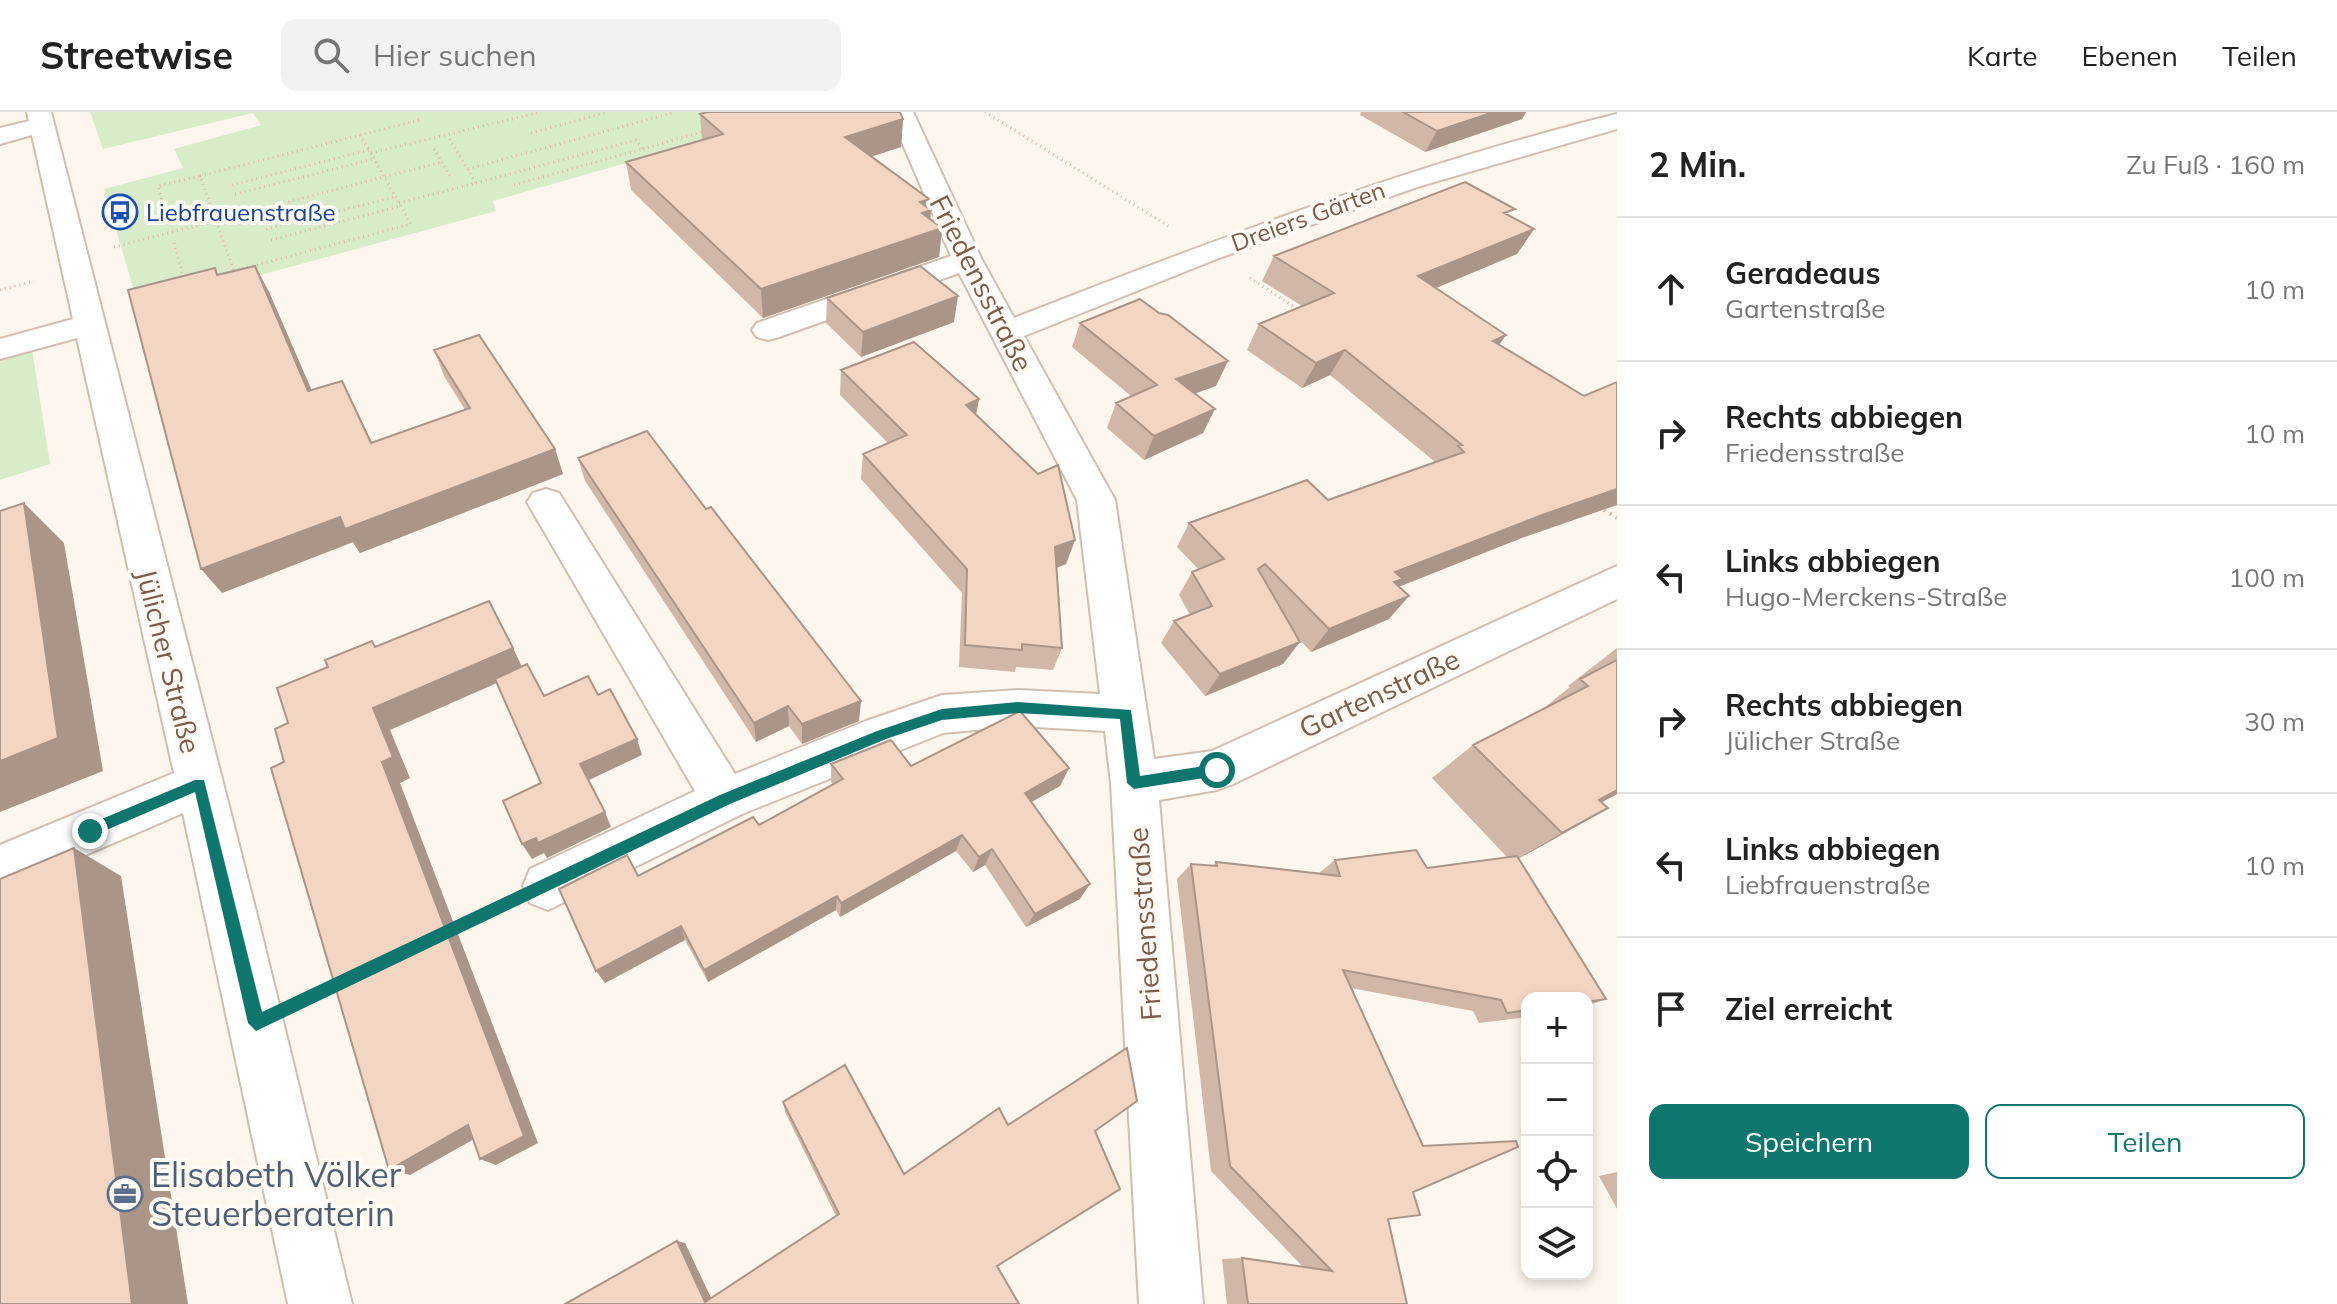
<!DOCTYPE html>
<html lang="de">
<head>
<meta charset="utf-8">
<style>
	:root { --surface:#fff; --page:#f2f2f2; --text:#222; --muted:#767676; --line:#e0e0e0; --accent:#0f766e }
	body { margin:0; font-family:Mulish,sans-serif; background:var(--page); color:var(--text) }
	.controls { position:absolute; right:24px; bottom:24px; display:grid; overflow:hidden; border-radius:16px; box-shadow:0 4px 12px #0003 }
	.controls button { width:72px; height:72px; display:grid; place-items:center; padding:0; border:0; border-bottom:2px solid var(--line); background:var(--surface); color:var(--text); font:40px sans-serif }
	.stop { position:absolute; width:24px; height:24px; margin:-18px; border:6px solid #0f766e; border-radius:50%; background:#fff }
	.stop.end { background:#0f766e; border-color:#fff; box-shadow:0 2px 8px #0008 }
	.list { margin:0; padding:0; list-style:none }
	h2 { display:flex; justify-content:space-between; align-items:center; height:104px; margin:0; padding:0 32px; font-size:34px }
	h2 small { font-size:26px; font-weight:400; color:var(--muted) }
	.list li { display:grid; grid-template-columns:52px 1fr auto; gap:24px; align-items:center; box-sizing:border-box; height:144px; padding:0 32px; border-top:2px solid var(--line) }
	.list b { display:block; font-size:30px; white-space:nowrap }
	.list p { margin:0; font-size:26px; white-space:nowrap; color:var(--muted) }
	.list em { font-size:26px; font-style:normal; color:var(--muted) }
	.actions { display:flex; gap:16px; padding:24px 32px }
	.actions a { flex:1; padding:18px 0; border:2px solid var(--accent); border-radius:16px; text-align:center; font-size:28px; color:var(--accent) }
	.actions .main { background:var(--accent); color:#fff }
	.icon { flex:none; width:44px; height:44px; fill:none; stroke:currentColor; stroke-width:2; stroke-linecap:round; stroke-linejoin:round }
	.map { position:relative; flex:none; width:1617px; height:1192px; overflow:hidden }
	header { display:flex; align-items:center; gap:48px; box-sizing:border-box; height:112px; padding:0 40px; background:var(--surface); border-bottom:2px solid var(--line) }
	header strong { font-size:38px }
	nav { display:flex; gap:44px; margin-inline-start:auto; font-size:28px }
	.search { width:560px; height:72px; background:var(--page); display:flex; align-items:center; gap:20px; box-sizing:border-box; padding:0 28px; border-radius:16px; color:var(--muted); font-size:30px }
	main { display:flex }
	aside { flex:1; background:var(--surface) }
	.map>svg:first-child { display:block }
	.green { fill:#d8ecc9 }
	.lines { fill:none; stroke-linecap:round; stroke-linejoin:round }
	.minor-casing { stroke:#d1beb0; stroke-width:4 }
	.path-far2 { stroke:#d9b8a5; stroke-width:3; stroke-dasharray:1 4; stroke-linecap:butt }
	.path-far1 { stroke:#d9b8a5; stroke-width:4; stroke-dasharray:2 5; stroke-linecap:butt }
	.path { stroke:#d9b8a5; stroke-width:6; stroke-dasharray:3 8; stroke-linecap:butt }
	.minor { fill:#fff; fill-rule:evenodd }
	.wall { fill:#d1b7a8 }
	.shaded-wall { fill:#aa9588 }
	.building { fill:#f3d5c3; stroke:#aa9588; stroke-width:2 }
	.route { fill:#0f766e }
	.labels { text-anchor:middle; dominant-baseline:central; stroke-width:8; stroke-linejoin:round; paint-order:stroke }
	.far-transit-label { font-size:24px; fill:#164399; stroke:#fffaf3; text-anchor:start }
	.far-street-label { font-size:24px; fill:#7a5c4d; stroke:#fffaf3 }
	.street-label { font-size:28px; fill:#7a5c4d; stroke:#fffaf3 }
	.near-service-label { font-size:34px; fill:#4e5e75; stroke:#fffaf3; text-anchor:start }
</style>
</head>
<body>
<header>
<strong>Streetwise</strong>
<div class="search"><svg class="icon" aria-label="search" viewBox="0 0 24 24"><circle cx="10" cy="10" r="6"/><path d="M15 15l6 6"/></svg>Hier suchen</div>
<nav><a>Karte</a><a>Ebenen</a><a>Teilen</a></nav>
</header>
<main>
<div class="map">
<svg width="1617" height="1192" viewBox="0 0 1617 1192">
	<rect width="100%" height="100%" fill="#fdf6ec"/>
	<path class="green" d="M 90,0 L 805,0 L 493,89 L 496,99 L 139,196 L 104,77 L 183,56 L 174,37 L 261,13 L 253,1 L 103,37 Z
		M 32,237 L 50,352 L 0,368 L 0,246 Z"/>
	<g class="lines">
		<g class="minor-casing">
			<path id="minor" d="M 27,0 L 51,0 L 260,815 L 352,1192 L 288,1192 L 183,701 L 0,780 L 0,733 L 174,661 L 77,226 L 0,247 L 0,227 L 73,207 L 32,23 L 0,32 L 0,16 L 29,9 Z
				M 889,0 L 913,0 L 982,148 L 1014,206 C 1212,129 1410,53 1617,2 L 1617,17 L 1417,75 L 1219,146 L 1024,224 L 1115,388 L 1154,647 L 1212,639 L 1617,454 L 1617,487 L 1233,672 L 1217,678 L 1159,688 L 1203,1192 L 1139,1192 L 1111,671 L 1105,619 L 1018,614 L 943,621 L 742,702 L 548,798 L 530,791 L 523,774 L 530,757 L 695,679 L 527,390 L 533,381 L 546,377 L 559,381 L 735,662 L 866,609 L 942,583 L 1018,578 L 1100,582 L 1077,388 L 959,161 L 779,225 L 768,228 L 757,225 L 752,218 L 757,211 L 951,144 Z"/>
		</g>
		<path class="path-far2" d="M 985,0 L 1170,115
			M 531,21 L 608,0
			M 360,23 L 369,38
			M 434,37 L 451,66
			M 643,37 L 705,19
			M 371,41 L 541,0
			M 468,57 L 675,0
			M 200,64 L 419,8
			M 476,71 L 636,28 L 643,37 L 510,74
			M 235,82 L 374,47
			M 399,91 L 476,71 L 448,25
			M 168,111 L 158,74 L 200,64 L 234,159
			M 266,117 L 395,85
			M 271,128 L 401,94
			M 174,131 L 184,169
			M 114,135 L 442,50
			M 223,162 L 411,112 L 369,38 L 232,73
			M 1250,166 L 1302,200
			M 0,178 L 34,169"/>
		<path class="path-far1" d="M 1598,394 L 1617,406"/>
		<path class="path" d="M 451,819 L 503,794
			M 306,887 L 340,871"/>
		<use href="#minor" class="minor"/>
	</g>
	<path class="wall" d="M 1361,0 L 1526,0 L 1522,7 L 1425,40 L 1360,3 Z
		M 700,2 L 903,7 L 901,35 L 871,45 L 931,98 L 930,107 L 942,116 L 939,145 L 763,206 L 631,78 L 626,50 L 702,28 Z
		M 1510,104 L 1534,117 L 1517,142 L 1435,176 L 1506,223 L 1499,233 L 1519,427 L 1399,475 L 1389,507 L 1311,540 L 1297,525 L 1283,552 L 1205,584 L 1161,531 L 1174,509 L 1190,503 L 1179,483 L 1192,460 L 1198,457 L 1177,435 L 1189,411 L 1328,388 L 1435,350 L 1330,263 L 1302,276 L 1247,238 L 1259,212 L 1302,194 L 1262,169 L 1274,144 Z
		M 255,154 L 269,180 L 311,278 L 342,269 L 372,331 L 465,298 L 444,264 L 434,238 L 555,337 L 563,362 L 360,441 L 353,430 L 222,481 L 219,163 Z
		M 827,186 L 954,210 L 861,245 L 826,211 Z
		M 1159,201 L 1216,274 L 1194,281 L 1203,321 L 1144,348 L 1107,316 L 1116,291 L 1131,284 L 1072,235 L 1080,211 Z
		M 841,258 L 979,287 L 976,302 L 1075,428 L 1066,452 L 1057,456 L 1062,536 L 1053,558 L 1016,555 L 1015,560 L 959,555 L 962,481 L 861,367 L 863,342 L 888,331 L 840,283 Z
		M 578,346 L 859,609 L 802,632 L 789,614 L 756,630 L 585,369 Z
		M 1617,536 L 1617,682 L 1602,690 L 1556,726 L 1518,747 L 1606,887 L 1587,894 L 1587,886 L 1527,886 L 1527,905 L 1479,911 L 1473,899 L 1351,876 L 1413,1080 L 1388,1107 L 1407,1192 L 1227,1192 L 1222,1147 L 1242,1146 L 1303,1155 L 1211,1059 L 1177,767 L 1191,752 L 1212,754 L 1216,750 L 1319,761 L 1335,748 L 1427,756 L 1507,745 L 1432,666 L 1473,633 L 1540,599 L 1570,575 L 1568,574 Z
		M 831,652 L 1069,656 L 1060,674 L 1031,690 L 1080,787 L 1026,815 L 985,753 L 973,760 L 956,739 L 840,805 L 836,798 L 708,870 L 685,828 L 605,871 L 638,764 L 759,713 L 833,673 L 831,670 Z
		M 783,990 L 904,1062 L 1008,1013 L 1095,1019 L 997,1154 L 1019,1192 L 565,1192 L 685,1131 L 711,1186 L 836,1104 L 785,1000 Z
		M 1617,1060 L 1617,1097 L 1599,1064 Z"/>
	<path class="shaded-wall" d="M 1494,0 L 1526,0 L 1522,7 L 1425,40 L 1437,19 Z
		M 903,7 L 901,35 L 844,53 L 845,25 Z
		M 929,87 L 928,99 L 931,98 L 929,121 L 942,116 L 939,145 L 763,206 L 761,177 L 920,90 Z
		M 1534,117 L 1517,142 L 1403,190 L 1418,164 Z
		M 255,154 L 269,180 L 323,304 L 308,279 Z
		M 958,184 L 954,210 L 861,245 L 863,220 Z
		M 1506,223 L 1488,249 L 1493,229 Z
		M 1345,238 L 1330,263 L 1302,276 L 1316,251 Z
		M 1228,249 L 1216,274 L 1166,292 L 1176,267 Z
		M 342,269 L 355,295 L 384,356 L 371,331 Z
		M 979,287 L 974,313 L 966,293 Z
		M 1215,297 L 1203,321 L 1144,348 L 1154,324 Z
		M 555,337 L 563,362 L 360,441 L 353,430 L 222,481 L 201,457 L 340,405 Z
		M 1617,377 L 1617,393 L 1519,427 L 1395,476 L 1395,460 L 1542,403 Z
		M 24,391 L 64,431 L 103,659 L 0,700 L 0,649 Z
		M 1075,428 L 1066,452 L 1047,459 L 1055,435 Z
		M 1409,484 L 1389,507 L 1311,540 L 1329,517 Z
		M 1300,530 L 1283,552 L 1205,584 L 1220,562 Z
		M 513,536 L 524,559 L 390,618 L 410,666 L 400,671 L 538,1031 L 496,1053 L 480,1047 L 382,650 L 373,596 Z
		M 861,589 L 859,609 L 802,632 L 802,612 Z
		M 788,594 L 789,614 L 756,630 L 754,611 Z
		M 637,627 L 642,643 L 587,669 L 580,652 Z
		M 1069,656 L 1060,674 L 1017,698 L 1025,681 Z
		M 1617,678 L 1617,682 L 1556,715 L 1599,688 Z
		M 1608,696 L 1556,726 L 1512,750 L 1562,721 Z
		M 605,700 L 611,715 L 547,746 L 544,741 L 532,747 L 522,732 L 536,726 Z
		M 962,723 L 956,739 L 840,805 L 841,791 Z
		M 74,736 L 121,764 L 188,1192 L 132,1192 Z
		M 992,737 L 985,753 L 973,760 L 979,745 Z
		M 1090,772 L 1080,787 L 1026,815 L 1035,802 Z
		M 837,784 L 836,798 L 708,870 L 704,858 Z
		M 681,814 L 685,828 L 605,871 L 596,859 Z
		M 468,1013 L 485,1021 L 410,1063 L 389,1058 Z
		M 677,1129 L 685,1131 L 712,1188 L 705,1190 Z"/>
	<path class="building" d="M 708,0 L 900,0 L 903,7 L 845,25 L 929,87 L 920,90 L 931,98 L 922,101 L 942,116 L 761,177 L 626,50 L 723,22 L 700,2 Z
		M 1403,0 L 1494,0 L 1437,19 Z
		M 1465,70 L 1515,97 L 1504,101 L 1534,117 L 1418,164 L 1506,223 L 1493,229 L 1584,284 L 1617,270 L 1617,377 L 1542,403 L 1395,460 L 1403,467 L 1394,470 L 1409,484 L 1329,517 L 1265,452 L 1258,457 L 1300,530 L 1220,562 L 1174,509 L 1212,494 L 1192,460 L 1224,447 L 1189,411 L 1307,368 L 1328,388 L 1464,340 L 1458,334 L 1462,333 L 1345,238 L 1316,251 L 1259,212 L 1334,181 L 1274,144 Z
		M 255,154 L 308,279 L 342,269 L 371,331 L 470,296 L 434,238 L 479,223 L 555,337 L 345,417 L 340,405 L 201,457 L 128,178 L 215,156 L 217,163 Z
		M 920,154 L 958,184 L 863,220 L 827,186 Z
		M 1140,187 L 1159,201 L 1168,203 L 1228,249 L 1176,267 L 1215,297 L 1154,324 L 1116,291 L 1157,273 L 1080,211 Z
		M 914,230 L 979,287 L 966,293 L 1038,362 L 1058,353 L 1075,428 L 1055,435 L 1062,536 L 1022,532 L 1022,538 L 965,533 L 967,457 L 863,342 L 907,323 L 841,258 Z
		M 647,319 L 706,397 L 711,395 L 861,589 L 802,612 L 788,594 L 754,611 L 578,346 Z
		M 24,391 L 58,626 L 0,649 L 0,399 Z
		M 489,489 L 513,536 L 373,596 L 393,645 L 382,650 L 524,1024 L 480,1047 L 468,1013 L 389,1058 L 271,656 L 284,650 L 275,617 L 288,611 L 277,576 L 328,555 L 325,548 L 372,529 L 375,535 Z
		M 1617,548 L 1617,678 L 1599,688 L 1608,696 L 1562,721 L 1473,633 L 1588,574 L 1580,567 Z
		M 527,552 L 544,584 L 588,564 L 598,583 L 610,577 L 637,627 L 580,652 L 605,700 L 538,731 L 536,726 L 522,732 L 503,689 L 541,671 L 495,567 Z
		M 1020,599 L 1069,656 L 1025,681 L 1090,772 L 1035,802 L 992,737 L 979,745 L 962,723 L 841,791 L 837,784 L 704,858 L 681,814 L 596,859 L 559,777 L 627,743 L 638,764 L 753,705 L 759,713 L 843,667 L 831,652 L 891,628 L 911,654 Z
		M 74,736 L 132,1192 L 0,1192 L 0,767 Z
		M 1416,738 L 1427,756 L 1517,744 L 1606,887 L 1587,890 L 1587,886 L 1527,886 L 1527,898 L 1507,901 L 1501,888 L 1343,858 L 1423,1034 L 1516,1029 L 1518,1035 L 1413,1080 L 1420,1103 L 1388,1107 L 1407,1192 L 1248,1192 L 1242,1146 L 1332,1159 L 1230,1054 L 1191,752 L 1217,754 L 1216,750 L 1340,764 L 1335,748 Z
		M 1127,936 L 1137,989 L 1095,1019 L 1120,1077 L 997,1154 L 1019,1192 L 565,1192 L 677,1129 L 705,1190 L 839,1102 L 783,990 L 845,953 L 904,1062 L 999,996 L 1008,1013 Z"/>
	<path class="route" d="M 1018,590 L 1131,598 L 1140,664 L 1217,652 L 1224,658 L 1217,664 L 1134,677 L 1127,671 L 1120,607 L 1018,601 L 942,608 L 886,627 L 730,692 L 256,919 L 248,911 L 195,680 L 90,725 L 83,719 L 85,714 L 195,668 L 204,668 L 262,900 L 720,683 L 877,619 L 942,597 Z"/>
	<defs>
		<g id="bus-ring" transform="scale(1.8)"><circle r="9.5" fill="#fffaf3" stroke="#1a4fb4" stroke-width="1.5"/><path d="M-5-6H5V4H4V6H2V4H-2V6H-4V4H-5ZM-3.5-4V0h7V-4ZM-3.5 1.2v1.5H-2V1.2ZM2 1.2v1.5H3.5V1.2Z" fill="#1a4fb4"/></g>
		<g id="office-ring" transform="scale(1.8)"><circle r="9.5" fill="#fffaf3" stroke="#5c6f8a" stroke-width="1.5"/><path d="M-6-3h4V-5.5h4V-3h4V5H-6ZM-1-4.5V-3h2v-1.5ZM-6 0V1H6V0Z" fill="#5c6f8a"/></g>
	</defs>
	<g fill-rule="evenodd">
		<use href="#bus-ring" x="120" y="100"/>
		<use href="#office-ring" x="125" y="1082"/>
	</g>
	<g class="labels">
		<g class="far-transit-label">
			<text x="146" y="100">Liebfrauenstraße</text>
		</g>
		<g class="far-street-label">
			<text transform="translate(1308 104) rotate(-20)">Dreiers Gärten</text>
		</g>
		<g class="street-label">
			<text transform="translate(982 171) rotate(63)">Friedensstraße</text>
			<text transform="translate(169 549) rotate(76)">Jülicher Straße</text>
			<text transform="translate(1379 581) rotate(-25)">Gartenstraße</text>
			<text transform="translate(1144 812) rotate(-94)">Friedensstraße</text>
		</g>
		<g class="near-service-label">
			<text x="151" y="1062">Elisabeth Völker<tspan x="151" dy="39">Steuerberaterin</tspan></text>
		</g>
	</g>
</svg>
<div class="controls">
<button>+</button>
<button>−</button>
<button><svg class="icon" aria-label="locate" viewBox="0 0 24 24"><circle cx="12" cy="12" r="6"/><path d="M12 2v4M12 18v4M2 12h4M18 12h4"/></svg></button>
<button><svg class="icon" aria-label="layers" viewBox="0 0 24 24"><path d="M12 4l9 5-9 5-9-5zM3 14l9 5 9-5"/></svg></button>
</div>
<div class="stop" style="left:1217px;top:658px"></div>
<div class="stop end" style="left:90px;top:719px"></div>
</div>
<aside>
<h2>2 Min.<small>Zu Fuß · 160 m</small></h2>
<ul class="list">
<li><svg class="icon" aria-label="ahead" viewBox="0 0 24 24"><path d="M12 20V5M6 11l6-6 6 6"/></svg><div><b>Geradeaus</b><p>Gartenstraße</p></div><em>10 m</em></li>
<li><svg class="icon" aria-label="right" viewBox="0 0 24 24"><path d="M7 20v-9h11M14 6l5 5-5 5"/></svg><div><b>Rechts abbiegen</b><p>Friedensstraße</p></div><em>10 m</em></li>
<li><svg class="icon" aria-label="left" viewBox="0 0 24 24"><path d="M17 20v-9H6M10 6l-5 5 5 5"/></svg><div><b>Links abbiegen</b><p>Hugo-Merckens-Straße</p></div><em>100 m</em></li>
<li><svg class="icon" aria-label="right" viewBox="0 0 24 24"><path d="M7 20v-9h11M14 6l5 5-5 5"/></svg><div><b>Rechts abbiegen</b><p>Jülicher Straße</p></div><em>30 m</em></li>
<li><svg class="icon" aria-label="left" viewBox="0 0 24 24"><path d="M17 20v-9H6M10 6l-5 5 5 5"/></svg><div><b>Links abbiegen</b><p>Liebfrauenstraße</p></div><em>10 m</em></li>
<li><svg class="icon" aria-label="arrive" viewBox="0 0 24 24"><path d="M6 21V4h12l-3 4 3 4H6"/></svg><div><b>Ziel erreicht</b></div></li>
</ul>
<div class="actions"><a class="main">Speichern</a><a>Teilen</a></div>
</aside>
</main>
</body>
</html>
